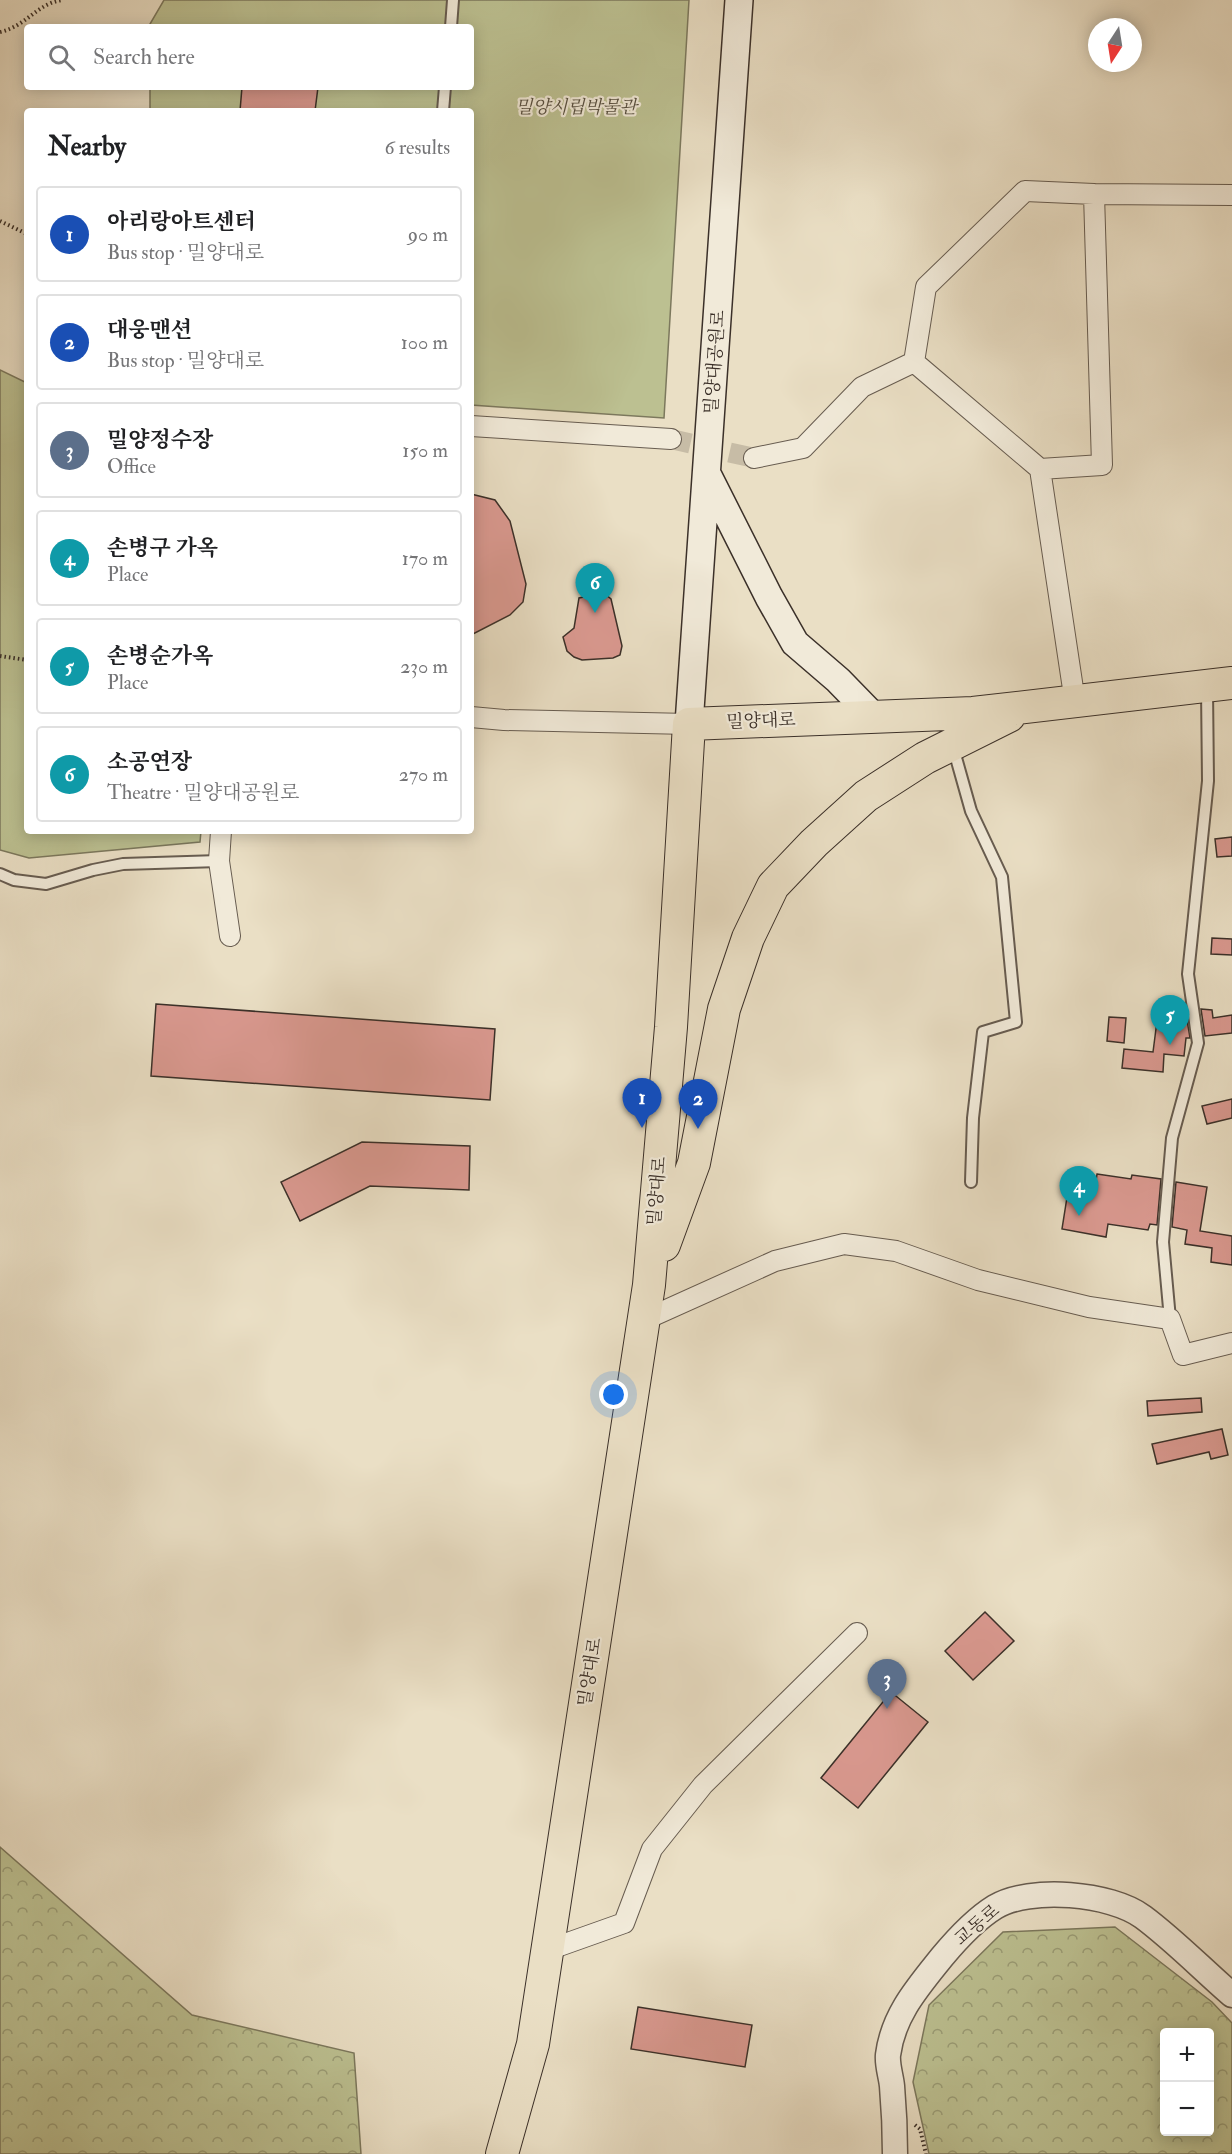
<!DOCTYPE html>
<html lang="en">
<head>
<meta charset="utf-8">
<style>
	:root { --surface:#fff; --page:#f2f2f2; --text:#202124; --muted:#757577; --line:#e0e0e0; --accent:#0b8043 }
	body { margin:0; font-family:"IM FELL Double Pica","Noto Serif KR",serif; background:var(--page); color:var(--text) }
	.controls { position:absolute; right:18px; bottom:18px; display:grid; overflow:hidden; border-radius:6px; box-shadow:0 3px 15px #0003 }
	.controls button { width:54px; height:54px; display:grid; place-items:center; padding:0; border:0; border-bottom:2px solid var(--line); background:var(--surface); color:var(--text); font:30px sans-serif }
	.compass { position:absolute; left:1088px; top:18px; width:54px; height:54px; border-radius:50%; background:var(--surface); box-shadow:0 3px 15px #0003; rotate:192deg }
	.you { position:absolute; left:614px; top:1395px; width:21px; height:21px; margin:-15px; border:4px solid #fff; border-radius:50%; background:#1a73e8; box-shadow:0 0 0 9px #1a73e833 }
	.badge { display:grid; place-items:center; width:39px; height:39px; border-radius:50%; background:var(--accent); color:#fff; font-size:20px; font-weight:700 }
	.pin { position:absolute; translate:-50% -50px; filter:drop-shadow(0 2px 3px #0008) }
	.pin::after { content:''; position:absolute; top:32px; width:21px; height:18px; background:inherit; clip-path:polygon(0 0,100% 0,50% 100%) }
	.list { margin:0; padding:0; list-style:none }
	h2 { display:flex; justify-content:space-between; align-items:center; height:78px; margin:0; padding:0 24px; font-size:26px }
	h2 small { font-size:20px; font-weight:400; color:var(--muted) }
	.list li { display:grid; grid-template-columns:39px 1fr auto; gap:18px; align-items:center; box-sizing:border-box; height:96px; margin:0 12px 12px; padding:0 12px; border:2px solid var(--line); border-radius:6px }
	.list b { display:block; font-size:22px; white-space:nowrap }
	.list p { margin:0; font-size:20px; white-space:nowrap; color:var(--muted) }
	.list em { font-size:20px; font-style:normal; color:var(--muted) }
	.icon { flex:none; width:33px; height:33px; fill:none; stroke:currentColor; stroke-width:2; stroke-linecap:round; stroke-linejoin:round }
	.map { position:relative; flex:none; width:1232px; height:2154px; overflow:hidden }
	.search { position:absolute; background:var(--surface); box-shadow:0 3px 15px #0003; left:24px; top:24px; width:450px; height:66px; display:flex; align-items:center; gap:15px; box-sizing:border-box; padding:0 21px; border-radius:6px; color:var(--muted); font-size:22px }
	.panel { position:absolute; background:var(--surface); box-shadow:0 3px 15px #0003; left:24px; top:108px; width:450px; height:726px; border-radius:6px }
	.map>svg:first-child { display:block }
	.forest { fill:url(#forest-crowns); stroke:#7c785d; stroke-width:1.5; fill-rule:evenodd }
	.park { fill:#bcc091; stroke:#7c785d; stroke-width:1.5 }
	.building { fill:#da9990; stroke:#3b3029; stroke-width:1.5 }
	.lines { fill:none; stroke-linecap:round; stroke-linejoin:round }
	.minor-tunnel { stroke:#c7bca6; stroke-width:20; stroke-dasharray:20 10; stroke-linecap:butt }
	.service-casing { stroke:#675c50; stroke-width:14 }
	.minor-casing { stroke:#675c50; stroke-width:22 }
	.tertiary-casing { stroke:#675c50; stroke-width:27 }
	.secondary-casing { stroke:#3b3029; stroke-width:30 }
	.primary-casing { stroke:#3b3029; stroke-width:34 }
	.path { stroke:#3b3029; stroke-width:4; stroke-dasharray:1.5 3; stroke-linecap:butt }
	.service { stroke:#f1ead9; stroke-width:10 }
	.minor { stroke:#f1ead9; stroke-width:20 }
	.tertiary { stroke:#f1ead9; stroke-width:24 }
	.secondary { stroke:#f1ead9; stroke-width:27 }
	.primary { stroke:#eadfc5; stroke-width:32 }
	.labels { text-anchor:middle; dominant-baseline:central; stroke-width:4.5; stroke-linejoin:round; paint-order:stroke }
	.park-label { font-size:18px; font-style:italic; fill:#554d3e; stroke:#f1ead9 }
	.street-label { font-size:18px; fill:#3b3029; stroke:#f1ead9 }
</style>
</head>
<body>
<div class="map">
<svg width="1232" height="2154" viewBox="0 0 1232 2154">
	<defs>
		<pattern id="forest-crowns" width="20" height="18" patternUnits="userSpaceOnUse" patternTransform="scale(1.5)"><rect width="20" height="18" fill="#bcc091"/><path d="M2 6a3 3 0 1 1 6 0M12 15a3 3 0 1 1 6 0" fill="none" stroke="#9a9c76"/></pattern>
	</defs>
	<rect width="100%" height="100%" fill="#eadfc5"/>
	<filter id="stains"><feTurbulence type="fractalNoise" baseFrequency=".00333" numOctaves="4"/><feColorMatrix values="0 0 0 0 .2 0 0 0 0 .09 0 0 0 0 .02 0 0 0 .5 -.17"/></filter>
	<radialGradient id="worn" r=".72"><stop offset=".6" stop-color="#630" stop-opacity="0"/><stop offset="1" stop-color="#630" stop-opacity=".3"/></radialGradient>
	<path class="forest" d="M 0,1847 L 192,2015 L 354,2053 L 361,2154 L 0,2154 Z
		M 1115,1927 L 1212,2002 L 1232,2023 L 1232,2154 L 929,2154 L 913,2082 L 929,2005 L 1003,1932 ZM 1164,2032 L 1210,2032 L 1210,2132 L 1164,2132 Z"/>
	<path class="park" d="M 164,0 L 689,0 L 664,418 L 471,405 L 471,111 L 150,111 L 150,87 L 471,87 L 471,27 L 150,27 L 150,24 Z
		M 0,370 L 27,383 L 27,831 L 201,831 L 200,842 L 29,858 L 0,850 Z"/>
	<path class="building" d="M 242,87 L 318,87 L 315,111 L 240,111 Z
		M 471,494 L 495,500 L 510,521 L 526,584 L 523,602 L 510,615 L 471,635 Z
		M 599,594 L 606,595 L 611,599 L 622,646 L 620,655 L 613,658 L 582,660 L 574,657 L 567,651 L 563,637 L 574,628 L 579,598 Z
		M 1232,837 L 1232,856 L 1217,857 L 1215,839 Z
		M 1212,938 L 1232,939 L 1232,955 L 1211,954 Z
		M 156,1004 L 495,1029 L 490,1100 L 151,1076 Z
		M 1175,1007 L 1185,1008 L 1190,1038 L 1186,1038 L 1184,1056 L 1164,1054 L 1163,1072 L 1122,1068 L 1124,1049 L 1153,1052 L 1157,1021 L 1174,1023 Z
		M 1201,1009 L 1212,1010 L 1213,1018 L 1232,1015 L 1232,1033 L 1205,1036 Z
		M 1109,1017 L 1126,1018 L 1124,1043 L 1107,1041 Z
		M 1232,1099 L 1232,1118 L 1207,1124 L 1202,1106 Z
		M 362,1142 L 470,1146 L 469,1190 L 370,1186 L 300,1221 L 281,1182 Z
		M 1097,1174 L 1131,1179 L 1132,1175 L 1161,1179 L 1157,1225 L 1150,1224 L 1148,1230 L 1108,1224 L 1106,1237 L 1062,1229 L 1068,1191 L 1094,1195 Z
		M 1176,1182 L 1207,1187 L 1200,1231 L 1232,1236 L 1232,1265 L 1211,1262 L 1212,1248 L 1185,1244 L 1187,1230 L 1172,1227 Z
		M 1201,1398 L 1202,1412 L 1148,1416 L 1147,1401 Z
		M 1222,1429 L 1228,1455 L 1211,1459 L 1209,1452 L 1157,1464 L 1152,1444 Z
		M 985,1612 L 1014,1641 L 973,1680 L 945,1651 Z
		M 891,1692 L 928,1722 L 858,1808 L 821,1778 Z
		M 638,2007 L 752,2025 L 745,2067 L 631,2049 Z"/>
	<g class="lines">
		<path class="minor-tunnel" d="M 671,439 L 754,458"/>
		<g class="service-casing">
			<path id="service" d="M 451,27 L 453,0
				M 443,111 L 445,87
				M 953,747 L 971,811 L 1002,877 L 1016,1022 L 983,1032 L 973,1118 L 971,1182
				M 0,874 L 14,880 L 46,884 L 93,870 L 123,864 L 219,861
				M 1170,1319 L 1163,1242 L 1172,1138 L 1198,1043 L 1188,974 L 1208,781 L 1207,689"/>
		</g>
		<g class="minor-casing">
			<path id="minor" d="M 914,362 L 926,287 L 1025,191 L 1094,194
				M 471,426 L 671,439
				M 754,458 L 803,448 L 862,387 L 914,362 L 1040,469 L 1075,702
				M 1040,469 L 1102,465 L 1094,194 L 1232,195
				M 471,717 L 504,720 L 689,724
				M 221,831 L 219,861 L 230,936
				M 644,1320 L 775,1261 L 844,1244 L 896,1251 L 978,1280 L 1089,1307 L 1170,1319 L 1183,1355 L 1232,1343
				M 548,1950 L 624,1923 L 652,1849 L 703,1785 L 857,1633"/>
		</g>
		<g class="tertiary-casing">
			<path id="tertiary" d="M 895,2154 C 895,2131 894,2109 892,2086 C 891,2076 887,2065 888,2055 C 893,2015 918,1987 942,1957 C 957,1939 974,1920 995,1907 C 1030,1886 1111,1893 1143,1917 C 1174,1940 1203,1970 1232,1995"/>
		</g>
		<g class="secondary-casing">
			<path id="secondary" d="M 707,474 L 769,597 L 795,643 L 838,680 L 874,717
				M 689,724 L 739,0"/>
		</g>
		<g class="primary-casing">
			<path id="primary" d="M 664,1245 L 694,1163 L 724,1009 L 748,938 L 773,886 L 814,843 L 866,796 L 925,758 L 1009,716
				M 502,2154 L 533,2044 L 649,1285 L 671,1027 L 689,724 L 973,713 L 1232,683"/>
		</g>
		<path class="path" d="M 0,32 C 27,26 37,3 63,0
			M 0,221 L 27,234
			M 0,656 L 27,660
			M 915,2125 L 920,2129 L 926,2154"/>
		<use href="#service" class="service"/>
		<use href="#minor" class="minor"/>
		<use href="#tertiary" class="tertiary"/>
		<use href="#secondary" class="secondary"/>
		<use href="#primary" class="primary"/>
	</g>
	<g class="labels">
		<g class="park-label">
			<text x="576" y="107">밀양시립박물관</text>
		</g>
		<g class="street-label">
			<text transform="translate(715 362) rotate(-86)">밀양대공원로</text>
			<text transform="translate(761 721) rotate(-2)">밀양대로</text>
			<text transform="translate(657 1191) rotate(-85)">밀양대로</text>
			<text transform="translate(590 1672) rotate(-81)">밀양대로</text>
			<text transform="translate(977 1925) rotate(-40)">교동로</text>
		</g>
	</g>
	<rect width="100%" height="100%" filter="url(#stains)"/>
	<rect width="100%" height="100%" fill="url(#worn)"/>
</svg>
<div class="controls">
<button>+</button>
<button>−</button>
</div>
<svg class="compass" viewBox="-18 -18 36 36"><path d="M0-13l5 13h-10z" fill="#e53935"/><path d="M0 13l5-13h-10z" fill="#757577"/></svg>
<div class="you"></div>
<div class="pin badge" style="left:642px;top:1128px;background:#1a4fb4">1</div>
<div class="pin badge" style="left:698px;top:1129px;background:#1a4fb4">2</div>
<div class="pin badge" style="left:887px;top:1709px;background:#5c6f8a">3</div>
<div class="pin badge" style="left:1079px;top:1216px;background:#0f9aa8">4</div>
<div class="pin badge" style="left:1170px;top:1045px;background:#0f9aa8">5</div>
<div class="pin badge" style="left:595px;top:613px;background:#0f9aa8">6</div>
<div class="search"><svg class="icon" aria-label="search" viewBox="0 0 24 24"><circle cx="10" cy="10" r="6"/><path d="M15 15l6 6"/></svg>Search here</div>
<section class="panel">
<h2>Nearby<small>6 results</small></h2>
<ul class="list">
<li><span class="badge" style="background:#1a4fb4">1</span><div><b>아리랑아트센터</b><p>Bus stop · 밀양대로</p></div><em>90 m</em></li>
<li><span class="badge" style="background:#1a4fb4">2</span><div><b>대웅맨션</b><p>Bus stop · 밀양대로</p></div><em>100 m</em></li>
<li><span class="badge" style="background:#5c6f8a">3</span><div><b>밀양정수장</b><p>Office</p></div><em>150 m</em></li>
<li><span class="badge" style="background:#0f9aa8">4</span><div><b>손병구 가옥</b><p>Place</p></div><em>170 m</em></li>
<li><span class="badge" style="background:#0f9aa8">5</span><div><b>손병순가옥</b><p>Place</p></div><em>230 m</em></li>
<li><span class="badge" style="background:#0f9aa8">6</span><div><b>소공연장</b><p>Theatre · 밀양대공원로</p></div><em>270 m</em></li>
</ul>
</section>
</div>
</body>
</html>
